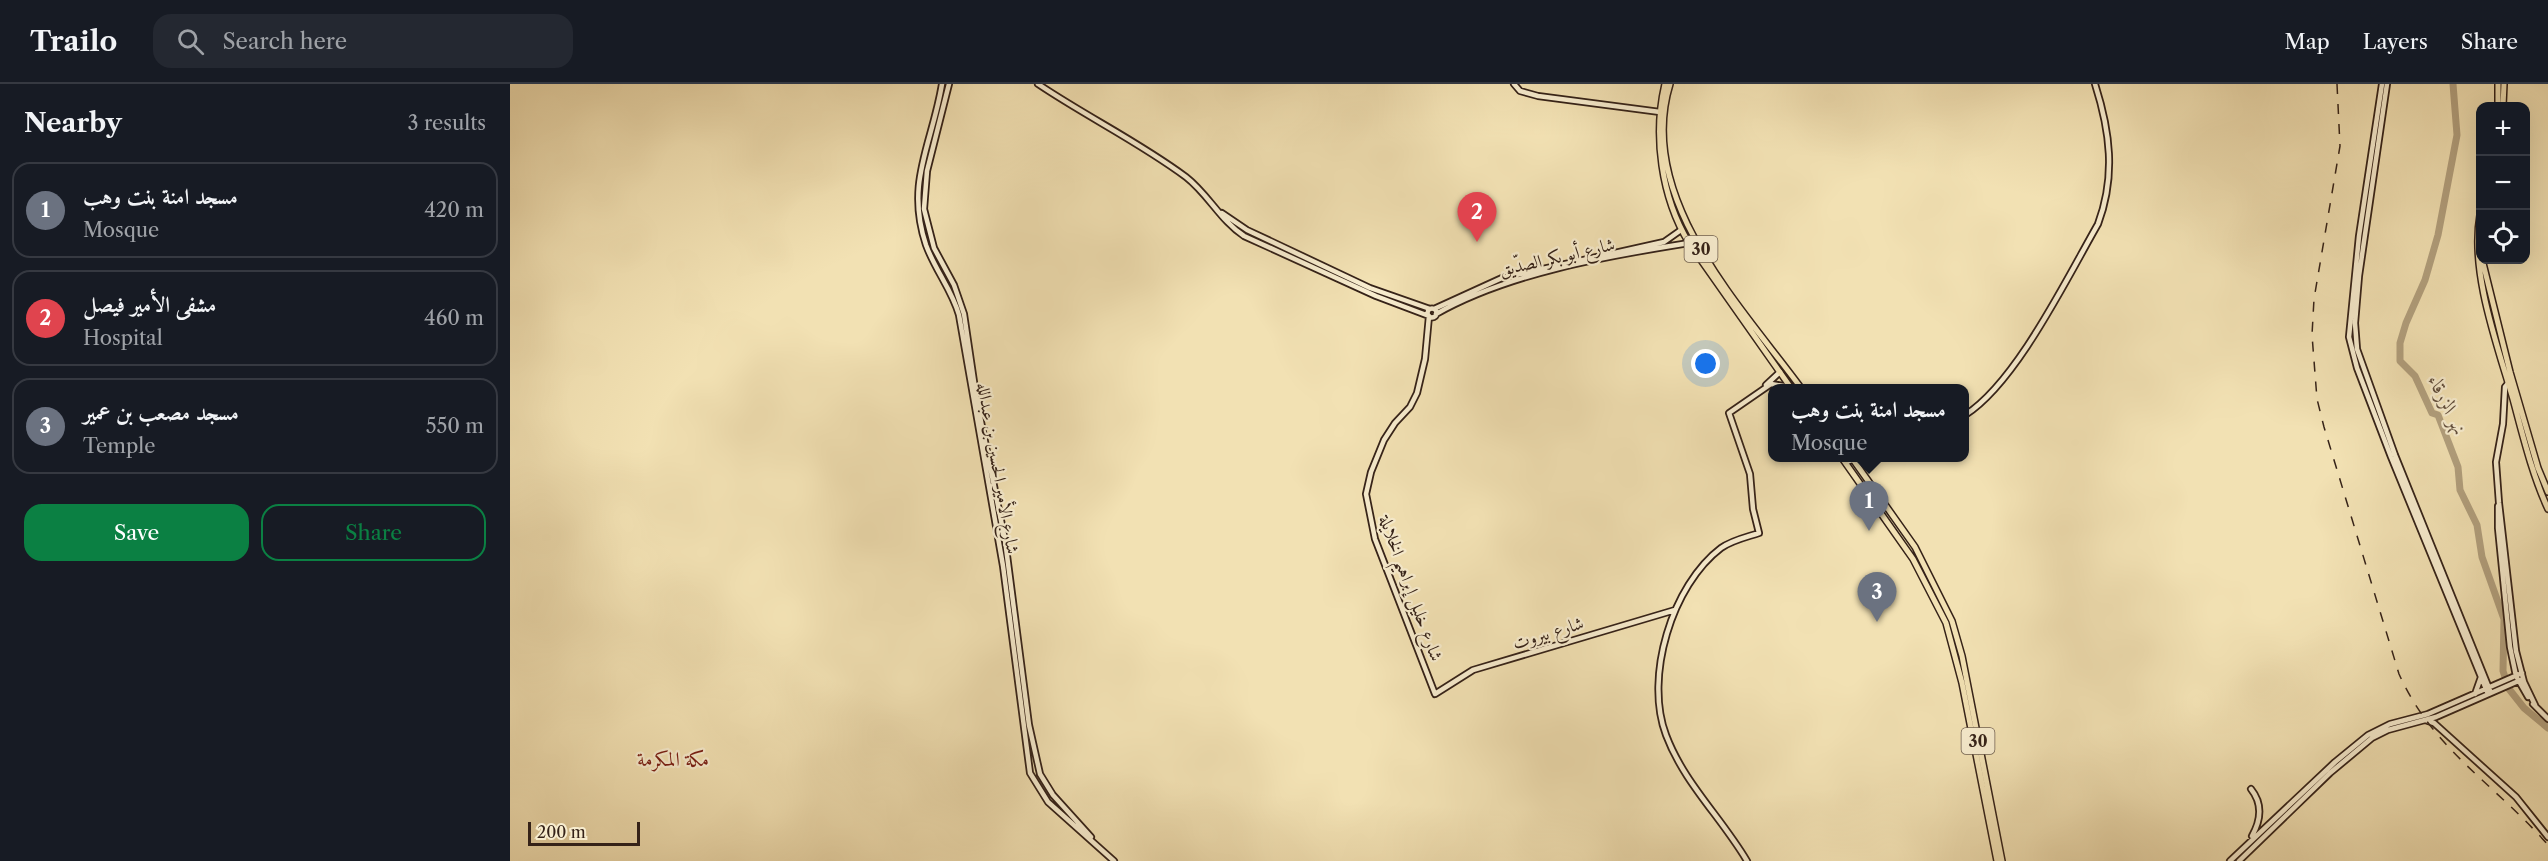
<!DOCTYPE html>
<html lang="en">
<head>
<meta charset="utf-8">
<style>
	:root { --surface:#171b24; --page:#242831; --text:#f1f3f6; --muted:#9ea1a6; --line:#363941; --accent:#0b8043 }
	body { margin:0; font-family:"Libre Caslon Text",Amiri,serif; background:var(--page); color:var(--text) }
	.controls { position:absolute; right:18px; top:18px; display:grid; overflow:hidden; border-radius:12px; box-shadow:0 6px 24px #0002 }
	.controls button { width:54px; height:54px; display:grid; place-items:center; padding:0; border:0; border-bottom:2px solid var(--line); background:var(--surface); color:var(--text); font:30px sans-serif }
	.scale { position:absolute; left:18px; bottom:15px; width:112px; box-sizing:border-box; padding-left:6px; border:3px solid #352218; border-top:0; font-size:16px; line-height:21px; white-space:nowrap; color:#352218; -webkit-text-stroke:4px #f7ecce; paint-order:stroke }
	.you { position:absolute; left:1196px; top:280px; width:21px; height:21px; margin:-15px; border:4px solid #fff; border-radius:50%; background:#1a73e8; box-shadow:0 0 0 9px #1a73e833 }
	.badge { display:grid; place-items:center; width:39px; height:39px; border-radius:50%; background:var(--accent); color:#fff; font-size:20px; font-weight:700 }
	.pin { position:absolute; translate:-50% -50px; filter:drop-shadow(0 2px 3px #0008) }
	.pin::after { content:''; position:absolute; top:32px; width:21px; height:18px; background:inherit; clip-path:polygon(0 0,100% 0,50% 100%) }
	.popup { position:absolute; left:1258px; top:300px; width:201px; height:78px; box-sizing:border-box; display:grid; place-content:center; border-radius:12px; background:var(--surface); filter:drop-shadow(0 2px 4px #0005); font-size:20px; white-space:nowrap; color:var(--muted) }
	.popup b { font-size:22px; color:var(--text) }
	.popup::after { content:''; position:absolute; left:50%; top:100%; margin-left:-12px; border:12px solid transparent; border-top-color:var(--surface) }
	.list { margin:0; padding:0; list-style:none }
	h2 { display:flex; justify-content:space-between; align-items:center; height:78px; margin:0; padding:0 24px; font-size:26px }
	h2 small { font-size:20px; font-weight:400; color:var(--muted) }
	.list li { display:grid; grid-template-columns:39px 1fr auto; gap:18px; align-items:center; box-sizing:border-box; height:96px; margin:0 12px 12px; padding:0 12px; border:2px solid var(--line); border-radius:18px }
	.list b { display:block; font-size:22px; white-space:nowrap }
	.list p { margin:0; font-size:20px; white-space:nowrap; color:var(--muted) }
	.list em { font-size:20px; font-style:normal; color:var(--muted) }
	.actions { display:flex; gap:12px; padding:18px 24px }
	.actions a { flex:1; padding:14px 0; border:2px solid var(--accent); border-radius:18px; text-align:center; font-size:21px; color:var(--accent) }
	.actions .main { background:var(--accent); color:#fff }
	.icon { flex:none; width:33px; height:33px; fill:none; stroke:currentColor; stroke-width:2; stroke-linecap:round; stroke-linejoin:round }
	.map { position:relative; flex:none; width:2038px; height:777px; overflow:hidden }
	header { display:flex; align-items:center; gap:36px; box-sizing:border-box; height:84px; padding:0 30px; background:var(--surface); border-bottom:2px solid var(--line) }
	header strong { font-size:28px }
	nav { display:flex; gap:33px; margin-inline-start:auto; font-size:21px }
	.search { width:420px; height:54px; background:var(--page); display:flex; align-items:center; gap:15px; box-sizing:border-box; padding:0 21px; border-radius:18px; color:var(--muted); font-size:22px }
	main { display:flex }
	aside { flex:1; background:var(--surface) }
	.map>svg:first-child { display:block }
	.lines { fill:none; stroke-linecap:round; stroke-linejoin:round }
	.river { stroke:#b2a07e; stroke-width:7 }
	.secondary-casing { stroke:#352218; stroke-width:8 }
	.primary-casing { stroke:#352218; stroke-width:8 }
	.secondary { stroke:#f7ecce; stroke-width:4.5 }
	.primary { stroke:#f2e1b3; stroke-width:5 }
	.rail { stroke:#352218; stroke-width:1.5; stroke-dasharray:10 10; stroke-linecap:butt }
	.labels { text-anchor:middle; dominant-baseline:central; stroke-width:4.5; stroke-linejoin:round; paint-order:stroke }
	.shield { fill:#f7ecce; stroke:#6f5f4f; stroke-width:1.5 }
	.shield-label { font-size:16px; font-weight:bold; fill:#352218 }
	.street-label { font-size:18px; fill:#352218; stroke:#f7ecce }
	.water-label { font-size:20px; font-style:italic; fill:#614e3c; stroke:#f7ecce }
	.neighbourhood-label { font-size:20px; fill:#7a1f14; stroke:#f7ecce }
</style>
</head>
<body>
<header>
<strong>Trailo</strong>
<div class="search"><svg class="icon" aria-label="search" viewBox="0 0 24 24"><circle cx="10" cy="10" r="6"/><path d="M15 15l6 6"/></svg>Search here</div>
<nav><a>Map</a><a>Layers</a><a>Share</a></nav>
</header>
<main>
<aside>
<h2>Nearby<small>3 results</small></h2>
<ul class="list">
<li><span class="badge" style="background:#6b7280">1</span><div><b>مسجد امنة بنت وهب</b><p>Mosque</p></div><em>420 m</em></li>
<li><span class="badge" style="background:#e0444e">2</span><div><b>مشفى الأمير فيصل</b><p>Hospital</p></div><em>460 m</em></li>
<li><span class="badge" style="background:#6b7280">3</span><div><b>مسجد مصعب بن عمير</b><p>Temple</p></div><em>550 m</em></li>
</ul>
<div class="actions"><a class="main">Save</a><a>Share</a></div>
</aside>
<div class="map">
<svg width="2038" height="777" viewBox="0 0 2038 777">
	<rect width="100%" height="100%" fill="#f2e1b3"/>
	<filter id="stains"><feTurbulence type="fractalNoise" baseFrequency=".00333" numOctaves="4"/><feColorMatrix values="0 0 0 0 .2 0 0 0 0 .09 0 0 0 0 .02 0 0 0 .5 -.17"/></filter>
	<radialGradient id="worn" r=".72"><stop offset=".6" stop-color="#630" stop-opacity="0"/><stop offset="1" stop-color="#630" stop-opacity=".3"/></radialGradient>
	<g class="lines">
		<path class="river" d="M 1943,0 L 1947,51 L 1928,151 L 1915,196 L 1896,239 L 1890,259 L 1890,277 L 1905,292 L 1922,329 L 1928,331 L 1948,383 L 1950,406 L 1967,441 L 1972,473 L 1994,535 L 1993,587 L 1999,605 L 2014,624 L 2038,644"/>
		<g class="secondary-casing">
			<path id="secondary" d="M 432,0 C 422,61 395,98 416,161 C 425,186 442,206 449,231 L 493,482 L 520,689 L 538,718 L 604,777
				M 439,0 L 417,87 L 414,125 L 424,164 L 444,201 L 454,230 L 467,318 L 495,456 L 519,641 L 530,690 L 543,711 L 581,753
				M 528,0 C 577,33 629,58 676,93 C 698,110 711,137 734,152 L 866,212 L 919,232
				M 1004,0 L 1010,7 L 1028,12 L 1150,28
				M 1872,0 L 1849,152 L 1839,253 L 1847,284 L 1881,373 L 1978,610
				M 1877,0 L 1849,192 L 1845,239 L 1847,265 L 1885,371 L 1981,609
				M 712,129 L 737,146 L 860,204 L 920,225
				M917.5 229a4.5 4.5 0 1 1 9 0a4.5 4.5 0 1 1-9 0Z
				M 924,225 L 992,194 L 1154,158 L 1171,146
				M 926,230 C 998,189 1097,172 1179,159
				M 919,232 L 915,275 L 907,309 L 900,323 L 885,339 L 874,356 L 861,388 L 856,410 L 865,455 L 925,610 L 963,586 L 1165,526
				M 2000,297 L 1995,303 L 1993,340 L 1986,378 L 1989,419 L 2006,567 L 2014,598 L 2025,621
				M 1256,301 L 1270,288
				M 1455,331 C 1506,299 1557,194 1588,140 C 1606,92 1600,47 1585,0
				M 1336,378 L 1348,374
				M 1988,422 L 1988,444 L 2000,563 L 2006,592 L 2018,613
				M 1965,610 L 1971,593
				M 2023,620 L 2038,635
				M 1918,637 L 1924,639 L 2006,713 L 2038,753
				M 1741,705 C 1753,720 1751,736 1742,752
				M 1237,777 C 1211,733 1174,699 1156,651 C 1134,593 1162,501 1211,464 C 1222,456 1237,453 1249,449 L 1243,425 L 1240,390 L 1219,329 L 1261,300 L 1280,303
				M 1720,777 L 1825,678 L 1858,651 L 1880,640 L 1918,630 L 2012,589
				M 1729,777 L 1820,689 L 1862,654 L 1878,646 L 1926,633 L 2013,595"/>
		</g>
		<g class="primary-casing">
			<path id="primary" d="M 1155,0 C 1143,51 1151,113 1179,159 L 1281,304
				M 1160,0 C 1125,113 1230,221 1291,304
				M 1988,0 L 1988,22
				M 1993,22 L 1994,0
				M 1970,131 C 1960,188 1987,260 2003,315 C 2013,352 2022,390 2038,425
				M 1973,179 L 2000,288 L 2028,384 L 2038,408
				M 1332,374 L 1403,475 L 1436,539 L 1452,599 L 1487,777
				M 1342,374 L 1405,463 L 1442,537 L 1452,572 L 1492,777"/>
		</g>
		<use href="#secondary" class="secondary"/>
		<use href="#primary" class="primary"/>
		<path class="rail" d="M 1827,0 L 1830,62 L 1804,215 L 1802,251 L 1807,315 L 1814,343 L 1889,590 C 1923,666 1985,700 2038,761"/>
	</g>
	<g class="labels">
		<g class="shield">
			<rect x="1174.5" y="152" width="33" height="26" rx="4.5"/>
			<rect x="1451.5" y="644" width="33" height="26" rx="4.5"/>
		</g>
		<g class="shield-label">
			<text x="1191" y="165">30</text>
			<text x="1468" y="657">30</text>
		</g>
		<g class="street-label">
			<text transform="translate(1047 173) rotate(-13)">شارع أبو بكر الصدّيق</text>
			<text transform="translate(488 384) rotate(80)">شارع الأمير الحسين بن عبدالله</text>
			<text transform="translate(901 504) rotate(70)">شارع خليل إبراهيم الخلايلة</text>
			<text transform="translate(1038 549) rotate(-17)">شارع بيروت</text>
		</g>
		<g class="water-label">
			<text transform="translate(1938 321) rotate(64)">نهر الزرقاء</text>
		</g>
		<g class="neighbourhood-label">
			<text x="163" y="675">مكة المكرمة</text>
		</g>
	</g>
	<rect width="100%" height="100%" filter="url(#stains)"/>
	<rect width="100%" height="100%" fill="url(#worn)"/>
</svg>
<div class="controls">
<button>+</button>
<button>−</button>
<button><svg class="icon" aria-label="locate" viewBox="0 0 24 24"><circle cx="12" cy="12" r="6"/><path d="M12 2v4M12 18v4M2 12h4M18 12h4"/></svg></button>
</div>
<div class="scale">200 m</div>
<div class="you"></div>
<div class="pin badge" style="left:1359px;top:447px;background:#6b7280">1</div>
<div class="popup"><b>مسجد امنة بنت وهب</b>Mosque</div>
<div class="pin badge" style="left:967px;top:158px;background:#e0444e">2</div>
<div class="pin badge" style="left:1367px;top:538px;background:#6b7280">3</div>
</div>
</main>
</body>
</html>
